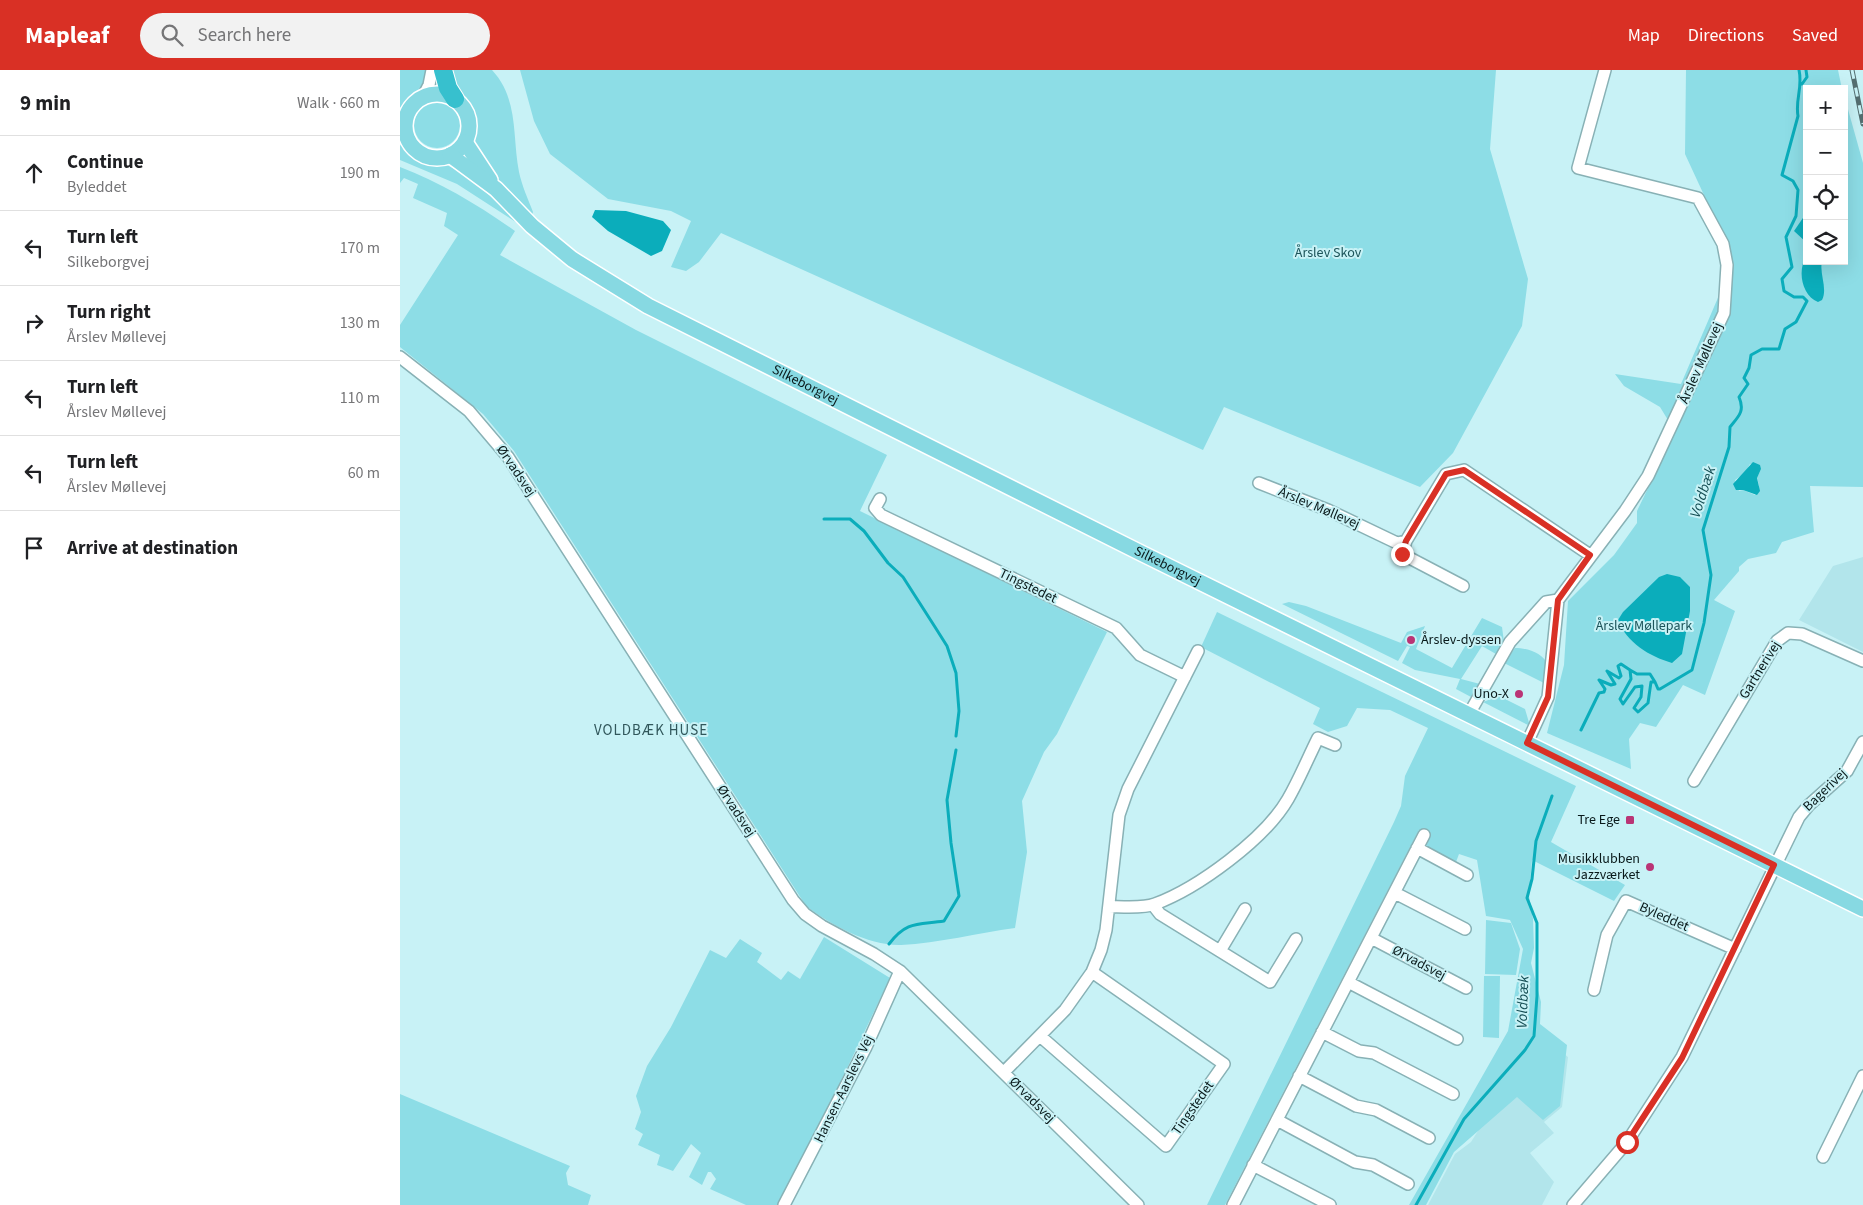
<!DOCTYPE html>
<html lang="en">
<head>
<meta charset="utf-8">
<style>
	:root { --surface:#fff; --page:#f2f2f2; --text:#202124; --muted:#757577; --line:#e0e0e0; --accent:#d93025 }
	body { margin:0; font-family:"Source Sans 3",sans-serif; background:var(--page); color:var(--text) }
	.controls { position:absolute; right:15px; top:15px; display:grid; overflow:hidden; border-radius:0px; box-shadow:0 5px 20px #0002 }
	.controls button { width:45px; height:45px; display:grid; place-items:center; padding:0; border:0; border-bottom:1px solid var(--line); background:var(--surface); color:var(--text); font:25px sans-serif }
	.stop { position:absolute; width:15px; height:15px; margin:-11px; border:4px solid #d93025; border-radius:50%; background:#fff }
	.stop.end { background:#d93025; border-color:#fff; box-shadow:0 1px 5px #0008 }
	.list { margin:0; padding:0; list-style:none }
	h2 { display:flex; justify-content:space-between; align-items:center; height:65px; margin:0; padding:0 20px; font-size:21px }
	h2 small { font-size:16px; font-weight:400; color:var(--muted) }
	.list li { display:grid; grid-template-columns:32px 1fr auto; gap:15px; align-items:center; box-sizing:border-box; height:75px; padding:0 20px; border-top:1px solid var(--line) }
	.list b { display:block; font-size:19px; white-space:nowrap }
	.list p { margin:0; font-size:16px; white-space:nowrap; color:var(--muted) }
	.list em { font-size:16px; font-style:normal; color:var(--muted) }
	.icon { flex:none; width:28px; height:28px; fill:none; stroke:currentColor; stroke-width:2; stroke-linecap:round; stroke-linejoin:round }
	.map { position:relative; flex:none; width:1463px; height:1135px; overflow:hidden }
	header { display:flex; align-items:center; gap:30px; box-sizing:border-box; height:70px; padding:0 25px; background:var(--accent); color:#fff }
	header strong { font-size:24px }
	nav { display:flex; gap:28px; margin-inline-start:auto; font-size:18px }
	.search { width:350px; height:45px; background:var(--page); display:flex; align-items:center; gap:12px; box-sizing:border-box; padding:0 18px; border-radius:28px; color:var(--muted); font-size:19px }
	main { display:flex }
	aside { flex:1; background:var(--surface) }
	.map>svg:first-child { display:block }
	.built { fill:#b2e5eb }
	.green { fill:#8ddde6; fill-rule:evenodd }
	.water { fill:#0badbb }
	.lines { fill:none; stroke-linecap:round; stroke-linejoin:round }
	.stream { stroke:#0badbb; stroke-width:3 }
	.minor-casing { stroke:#88b1b5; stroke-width:14 }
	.major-casing { stroke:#fff; stroke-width:18 }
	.highway-casing { stroke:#fff; stroke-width:20 }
	.minor { stroke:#fff; stroke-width:11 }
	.major { stroke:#87d9e2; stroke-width:15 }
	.highway { stroke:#37c0ce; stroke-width:18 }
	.rail-casing { stroke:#546e70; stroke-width:5 }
	.rail { stroke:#c8f2f6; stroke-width:3; stroke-dasharray:9; stroke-linecap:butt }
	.route { stroke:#d93025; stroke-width:6 }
	.poi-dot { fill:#ba3475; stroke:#c8f2f6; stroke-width:2 }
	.labels { text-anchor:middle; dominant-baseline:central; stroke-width:4; stroke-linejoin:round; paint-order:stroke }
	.park-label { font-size:14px; fill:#1c545a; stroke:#c8f2f6 }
	.street-label { font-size:14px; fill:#09191a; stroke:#c8f2f6 }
	.poi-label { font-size:14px; fill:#09191a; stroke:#c8f2f6; text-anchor:end }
	.water-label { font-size:15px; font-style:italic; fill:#144d53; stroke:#c8f2f6 }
	.neighbourhood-label { font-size:15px; letter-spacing:1px; fill:#31575b; stroke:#c8f2f6 }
</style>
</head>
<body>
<header>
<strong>Mapleaf</strong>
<div class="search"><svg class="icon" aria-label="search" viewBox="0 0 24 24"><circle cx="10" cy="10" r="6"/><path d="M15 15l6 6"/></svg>Search here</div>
<nav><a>Map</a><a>Directions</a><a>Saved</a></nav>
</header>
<main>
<aside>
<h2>9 min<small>Walk · 660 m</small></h2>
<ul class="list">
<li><svg class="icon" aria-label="ahead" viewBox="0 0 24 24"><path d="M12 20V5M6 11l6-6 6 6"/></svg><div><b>Continue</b><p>Byleddet</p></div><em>190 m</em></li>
<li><svg class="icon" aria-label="left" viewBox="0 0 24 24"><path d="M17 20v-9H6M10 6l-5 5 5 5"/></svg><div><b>Turn left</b><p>Silkeborgvej</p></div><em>170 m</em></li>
<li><svg class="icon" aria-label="right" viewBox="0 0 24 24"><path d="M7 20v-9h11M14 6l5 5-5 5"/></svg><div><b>Turn right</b><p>Årslev Møllevej</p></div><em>130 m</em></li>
<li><svg class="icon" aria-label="left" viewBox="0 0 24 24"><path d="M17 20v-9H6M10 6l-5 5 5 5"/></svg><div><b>Turn left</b><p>Årslev Møllevej</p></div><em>110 m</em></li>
<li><svg class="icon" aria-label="left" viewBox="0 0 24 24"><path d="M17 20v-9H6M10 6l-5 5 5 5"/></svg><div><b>Turn left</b><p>Årslev Møllevej</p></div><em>60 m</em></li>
<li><svg class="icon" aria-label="arrive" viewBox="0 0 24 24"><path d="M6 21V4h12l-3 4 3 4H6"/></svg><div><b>Arrive at destination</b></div></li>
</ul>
</aside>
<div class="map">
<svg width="1463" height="1135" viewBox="0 0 1463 1135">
	<rect width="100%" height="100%" fill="#c8f2f6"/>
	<path class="built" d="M 1463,487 L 1463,582 L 1399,550 L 1433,496 Z
		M 1147,970 L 1168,987 L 1162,1037 L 1144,1052 L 1154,1063 L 1130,1083 L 1154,1112 L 1142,1135 L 1028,1135 L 1055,1084 L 1071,1072 L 1110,1010 Z"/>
	<path class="green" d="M 0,0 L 28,0 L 22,18 L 0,38 Z
		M 49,0 L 92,0 C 119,29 112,66 119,102 C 122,116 128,129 133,142 L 132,145 L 102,118 L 81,90 L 73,68 L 75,48 L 71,36 L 54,20 Z
		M 120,0 L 1096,0 L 1090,79 L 1128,209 L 1122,256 L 1053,383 L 1020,417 L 824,337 L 803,380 L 321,163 L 299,192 L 286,201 L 271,197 L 291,151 L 271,141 L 208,129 L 150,84 L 134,51 Z
		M 1286,0 L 1438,0 L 1442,19 L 1407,19 L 1407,191 L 1444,191 L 1444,25 L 1463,93 L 1463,417 L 1410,416 L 1414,462 L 1382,472 L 1376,483 L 1348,489 L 1339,497 L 1339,501 L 1314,530 L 1335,541 L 1305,625 L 1283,615 L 1256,657 L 1240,653 L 1229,669 L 1231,699 L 1147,663 L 1164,595 L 1168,531 L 1214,485 L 1237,453 L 1237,441 L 1264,385 L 1271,355 L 1260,337 L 1224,316 L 1215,304 L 1281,314 L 1323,216 L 1322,164 L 1285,84 ZM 1350,394 L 1361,399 L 1357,407 L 1359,416 L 1355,425 L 1343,420 L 1339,421 L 1335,410 L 1345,403 Z
		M14 55a23 23 0 1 1 46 0a23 23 0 1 1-46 0Z
		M 0,75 L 24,91 L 43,93 L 70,107 L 122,156 L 57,114 L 0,90 Z
		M 0,97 C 42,113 78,135 115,161 L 100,185 L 236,260 L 487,385 L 460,441 L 707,562 L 657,664 L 644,682 L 622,731 L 627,782 L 615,858 C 578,863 539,873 501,875 C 469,876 431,855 406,836 L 114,381 L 83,344 L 0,277 L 0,255 L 58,165 L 44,156 L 47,143 L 13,128 L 18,114 L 4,108 L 0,113 Z
		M 889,532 L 906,536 L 1001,573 L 1007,562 L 1025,556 L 1016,579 L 1052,598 L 1082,548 L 1102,557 L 1104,572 L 1096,584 L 1082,576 L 1061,609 L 1080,614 L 1071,627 L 1056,619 L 1060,609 L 1015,600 L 1002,593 L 1010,577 L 1007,576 L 998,591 L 882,534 Z
		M 817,542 L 1176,716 L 1151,772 L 1225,815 L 1214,831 L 1132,790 L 1129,826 L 1133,849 L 1134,878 L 1131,893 L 1141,932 L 1140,954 L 1167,975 L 1160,1036 L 1143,1050 L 1117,1027 L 1054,1082 L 1026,1135 L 1009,1135 L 1108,961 L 1123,879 L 1110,850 L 1086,846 L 1077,790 L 1059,784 L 1056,792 L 1026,777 L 1030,766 L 1019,760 L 825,1135 L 807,1135 L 994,752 L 1001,736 L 1005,706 L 1028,658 L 990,640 L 957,638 L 947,656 L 928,662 L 913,654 L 920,638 L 801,577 Z
		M 1115,578 C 1127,578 1143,583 1148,595 L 1144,613 L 1104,593 Z
		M 1099,626 L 1125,639 L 1130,656 L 1083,632 Z
		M 1086,850 L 1111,853 L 1120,879 L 1116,905 L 1085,904 Z
		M 424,867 L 490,908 L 413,1070 L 379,1135 L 346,1135 L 310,1119 L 316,1109 L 311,1102 L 308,1102 L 302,1115 L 289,1107 L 301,1083 L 291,1074 L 273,1101 L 257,1095 L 260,1085 L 238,1075 L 243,1064 L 235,1059 L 241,1042 L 236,1026 L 247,996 L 271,957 L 310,880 L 326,888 L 340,869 L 362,883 L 357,892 L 381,910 L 388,901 L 400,909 Z
		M 1084,906 L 1100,906 L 1099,968 L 1083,967 Z
		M 0,1024 L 170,1096 L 166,1103 L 168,1115 L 191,1125 L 188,1135 L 0,1135 Z"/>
	<path class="water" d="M 195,140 L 226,141 L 263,151 L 271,160 L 262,181 L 251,186 L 208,161 L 192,147 Z
		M 1405,145 L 1407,146 L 1407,173 L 1394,161 Z
		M 1407,185 L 1407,191 L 1422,191 C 1419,204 1428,218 1422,230 L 1418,232 C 1401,225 1397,199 1407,185 Z
		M 1353,392 L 1360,395 L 1361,399 L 1357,408 L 1360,421 L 1357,425 L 1343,420 L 1336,420 L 1333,414 Z
		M 1267,504 L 1280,507 L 1290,517 L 1290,541 L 1282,584 L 1272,593 C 1249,586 1227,573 1218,550 L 1223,542 L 1259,507 Z"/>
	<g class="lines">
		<path class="stream" d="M 1402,14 L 1407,7 L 1406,0
			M 424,449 L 450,449 L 464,461 L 488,493 L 503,507 L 535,557 L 547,576 L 556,603 L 559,641 L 556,666
			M 1230,600 L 1237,604 L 1250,604 L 1255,612
			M 1181,660 L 1199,623 L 1204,622 L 1205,619 L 1199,610 L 1211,615 L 1215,614 L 1207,601 L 1219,608 L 1221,606 L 1218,596 L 1221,594 L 1230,600 L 1231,609 L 1220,629 L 1223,634 L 1235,617 L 1242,616 L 1241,627 L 1234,638 L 1238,642 L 1248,633 L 1251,612 L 1255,612 L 1258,619 L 1260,619 L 1292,600 L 1304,553 L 1311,505 L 1303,460 L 1329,377 L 1330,357 C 1339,346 1345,341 1339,327 L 1348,314 L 1344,308 L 1349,298 L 1351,285 L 1362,279 L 1379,279 L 1385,259 L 1396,252 L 1407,231 L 1403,227 L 1394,227 L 1384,221 L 1382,209 L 1392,197 L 1386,167 L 1396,146 L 1398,120 L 1393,111 L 1382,105 L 1398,46 C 1395,29 1403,18 1399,0
			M 489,874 C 507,850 519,855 544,851 L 559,826 L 551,773 L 547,730 L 556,680
			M 1016,1135 L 1064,1049 L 1125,980 L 1134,966 L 1137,926 L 1137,853 L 1127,828 L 1132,809 L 1136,771 L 1152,726"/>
		<g class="minor-casing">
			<path id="minor" d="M 23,27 L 29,15 L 32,0
				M 0,287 L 69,341 L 108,387 L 393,830 L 405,844 L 422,856 L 474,884 L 500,901 L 738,1135
				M 859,413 L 928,440 L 997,473 L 1006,471 L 1046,404 L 1064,400 L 1190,485
				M 480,429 L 475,438 L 481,445 L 716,558 L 740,585 L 785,607
				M 1006,471 L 1002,484 L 1063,516
				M 1069,644 L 1110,572 L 1146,532 L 1158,530
				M 1127,673 L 1148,627 L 1158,530 L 1225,441 L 1248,406 L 1324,243 L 1327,195 L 1323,174 L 1298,128 L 1178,98 L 1205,0
				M 1294,711 L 1377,571 L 1388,563 L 1402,564 L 1463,591
				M 1017,778 L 1067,805
				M 995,823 L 1065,859
				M 753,835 L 760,844 L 870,912 L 896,869
				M 709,837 C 723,836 742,839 755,834 C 798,818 865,769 888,729 C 899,710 908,688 918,668 L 935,675
				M 971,868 L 1066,918
				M 820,881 L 845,839
				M 948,912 L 1057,969
				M 1194,920 L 1207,865 L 1226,831 L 1335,879
				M 922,962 L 959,981 L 974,983 L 1053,1024
				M 640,966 L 766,1076 L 824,994 L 692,902
				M 604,1002 L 665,940 L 692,902 L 701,880 L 706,860 L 719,745 L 728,719 L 798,581
				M 899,1006 L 956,1036 L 976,1040 L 1029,1068
				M 877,1050 L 955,1092 L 973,1095 L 1008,1114
				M 1423,1087 L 1463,1006
				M 853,1095 L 930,1135
				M 384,1135 L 466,977 L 500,901
				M 833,1135 L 1024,765
				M 1173,1135 L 1227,1072 L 1282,987 L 1399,747 L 1409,735 L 1447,701 L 1463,672"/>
		</g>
		<g class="major-casing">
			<g id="major">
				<circle cx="37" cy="56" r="32"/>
				<path d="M 65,72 L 90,110"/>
				<path id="s1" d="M 50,85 L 96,119 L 132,156 L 172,189 L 248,236 L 741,483 L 1463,839"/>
			</g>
		</g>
		<g class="highway-casing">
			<path id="highway" d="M 43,0 L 48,18 L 55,29"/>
		</g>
		<use href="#minor" class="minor"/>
		<use href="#major" class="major"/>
		<use href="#highway" class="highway"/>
		<g class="rail-casing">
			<path id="rail" d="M 1452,0 L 1463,54"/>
		</g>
		<use href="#rail" class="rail"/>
	</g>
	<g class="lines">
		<path class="route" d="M 1002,484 L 1006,471 L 1046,404 L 1064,400 L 1190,485 L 1158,530 L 1148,627 L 1127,673 L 1374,795 L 1282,988 L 1227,1072"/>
	</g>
	<g class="poi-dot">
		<circle cx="1011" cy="570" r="5"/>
		<circle cx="1119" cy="624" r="5"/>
		<rect x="1225" y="745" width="10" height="10" rx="2.5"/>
		<circle cx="1250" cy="797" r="5"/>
	</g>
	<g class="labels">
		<g class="park-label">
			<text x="928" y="183">Årslev Skov</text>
			<text x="1244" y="556">Årslev Møllepark</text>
		</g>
		<g class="street-label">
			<text transform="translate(1301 293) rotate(-66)">Årslev Møllevej</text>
			<text stroke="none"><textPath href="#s1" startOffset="426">Silkeborgvej</textPath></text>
			<text transform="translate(116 401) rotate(56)">Ørvadsvej</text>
			<text transform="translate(919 438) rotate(23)">Årslev Møllevej</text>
			<text stroke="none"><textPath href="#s1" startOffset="831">Silkeborgvej</textPath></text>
			<text transform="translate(628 516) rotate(26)">Tingstedet</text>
			<text transform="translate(1360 600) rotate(-58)">Gartnerivej</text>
			<text transform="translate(1425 720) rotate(-44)">Bagerivej</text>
			<text transform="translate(336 741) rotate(57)">Ørvadsvej</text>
			<text transform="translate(1264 847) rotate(24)">Byleddet</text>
			<text transform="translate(1019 893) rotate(28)">Ørvadsvej</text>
			<text transform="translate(444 1019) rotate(-64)">Hansen-Aarslevs Vej</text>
			<text transform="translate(632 1030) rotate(45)">Ørvadsvej</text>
			<text transform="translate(793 1038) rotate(-55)">Tingstedet</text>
		</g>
		<g class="poi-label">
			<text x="1021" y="570" text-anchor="start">Årslev-dyssen</text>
			<text x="1109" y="624">Uno-X</text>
			<text x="1220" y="750">Tre Ege</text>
			<text x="1240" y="789">Musikklubben<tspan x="1240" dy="16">Jazzværket</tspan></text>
		</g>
		<g class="water-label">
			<text transform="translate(1303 422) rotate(-72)">Voldbæk</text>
			<text transform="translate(1123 932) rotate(-88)">Voldbæk</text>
		</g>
		<g class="neighbourhood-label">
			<text x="251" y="660">VOLDBÆK HUSE</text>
		</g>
	</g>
</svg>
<div class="controls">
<button>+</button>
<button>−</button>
<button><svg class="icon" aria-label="locate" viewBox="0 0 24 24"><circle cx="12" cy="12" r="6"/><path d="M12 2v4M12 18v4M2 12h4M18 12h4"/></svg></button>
<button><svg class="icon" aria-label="layers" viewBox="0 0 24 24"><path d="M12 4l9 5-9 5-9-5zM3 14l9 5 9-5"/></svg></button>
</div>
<div class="stop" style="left:1227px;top:1072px"></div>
<div class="stop end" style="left:1002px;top:484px"></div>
</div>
</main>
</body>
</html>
